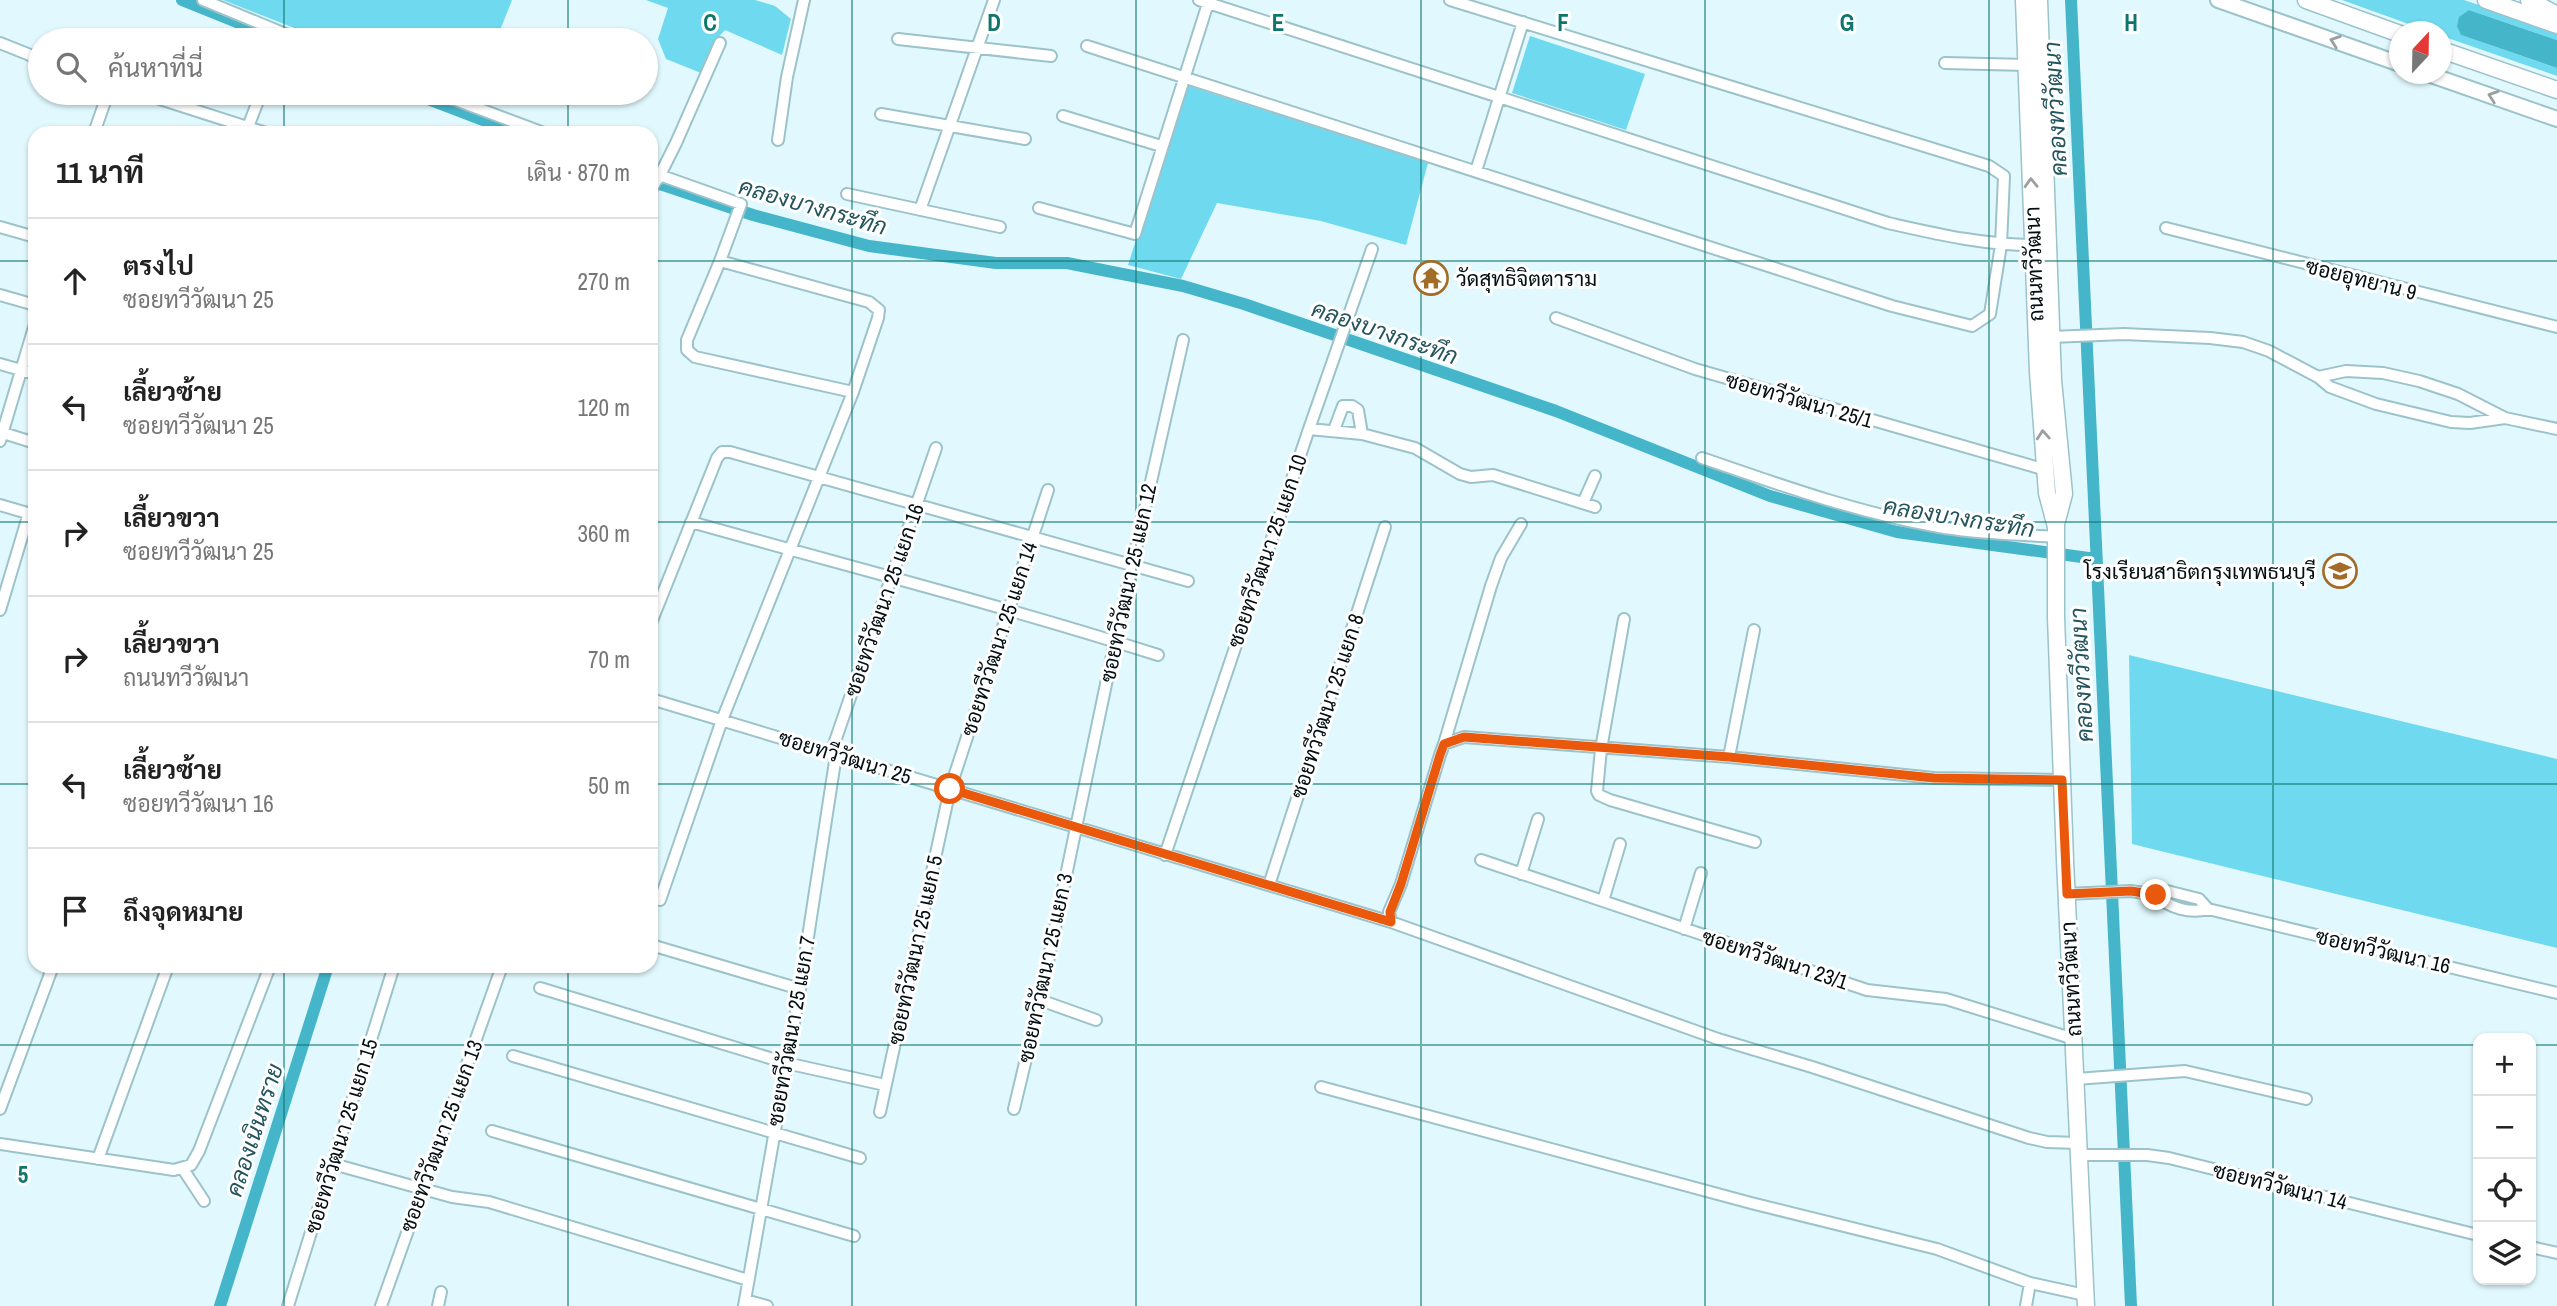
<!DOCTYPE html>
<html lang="th">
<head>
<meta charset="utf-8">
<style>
	:root { --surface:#fff; --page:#f2f2f2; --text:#222; --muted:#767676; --line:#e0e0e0 }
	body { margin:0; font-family:"Archivo Narrow",Sarabun,sans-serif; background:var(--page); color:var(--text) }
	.controls { position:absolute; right:21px; bottom:21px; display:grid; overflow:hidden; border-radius:14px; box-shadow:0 2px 5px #0004 }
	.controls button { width:63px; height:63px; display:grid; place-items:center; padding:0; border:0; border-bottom:2px solid var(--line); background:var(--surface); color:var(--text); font:35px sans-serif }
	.compass { position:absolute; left:2389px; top:21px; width:63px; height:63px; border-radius:50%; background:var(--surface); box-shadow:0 2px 5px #0004; rotate:22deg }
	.stop { position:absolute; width:21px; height:21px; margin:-16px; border:5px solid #ea580c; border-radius:50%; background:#fff }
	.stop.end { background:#ea580c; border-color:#fff; box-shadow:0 2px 7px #0008 }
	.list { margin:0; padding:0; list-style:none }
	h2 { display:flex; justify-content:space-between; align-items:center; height:91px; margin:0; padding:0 28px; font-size:30px }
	h2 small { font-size:23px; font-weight:400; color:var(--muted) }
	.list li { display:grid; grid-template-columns:46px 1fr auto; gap:21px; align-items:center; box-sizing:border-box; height:126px; padding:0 28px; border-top:2px solid var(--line) }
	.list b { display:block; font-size:26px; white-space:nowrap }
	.list p { margin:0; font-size:23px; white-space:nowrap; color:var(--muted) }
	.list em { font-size:23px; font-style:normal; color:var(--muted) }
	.icon { flex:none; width:38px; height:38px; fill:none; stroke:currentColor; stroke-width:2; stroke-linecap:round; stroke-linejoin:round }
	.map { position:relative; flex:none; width:2557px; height:1306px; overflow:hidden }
	.search { position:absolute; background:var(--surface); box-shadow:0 2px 5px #0004; left:28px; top:28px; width:630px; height:77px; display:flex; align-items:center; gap:18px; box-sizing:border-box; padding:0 24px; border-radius:38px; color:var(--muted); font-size:26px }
	.panel { position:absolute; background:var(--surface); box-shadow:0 2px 5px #0004; left:28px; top:126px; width:630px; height:847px; border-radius:21px }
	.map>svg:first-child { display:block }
	.green { fill:#6fdaef }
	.water { fill:#45b5ca }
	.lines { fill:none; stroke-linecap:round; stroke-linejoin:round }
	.canal { stroke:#45b5ca; stroke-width:12 }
	.pedestrian-casing { stroke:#9cc2ca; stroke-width:11 }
	.minor-casing { stroke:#9cc2ca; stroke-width:14 }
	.tertiary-casing { stroke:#9cc2ca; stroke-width:18 }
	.secondary-casing { stroke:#9cc2ca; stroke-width:19 }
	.pedestrian { stroke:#fff; stroke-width:8 }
	.minor { stroke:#fff; stroke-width:10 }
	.tertiary { stroke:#fff; stroke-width:14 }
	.secondary { stroke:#fff; stroke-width:16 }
	.oneway { stroke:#9a9fa0 }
	.route { stroke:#ea580c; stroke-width:9 }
	.grid { fill:none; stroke:#0f766e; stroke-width:2; stroke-opacity:0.55 }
	.labels { text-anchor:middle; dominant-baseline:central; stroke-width:6; stroke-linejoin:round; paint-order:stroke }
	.street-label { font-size:21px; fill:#020e11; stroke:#fff }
	.poi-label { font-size:21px; fill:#020e11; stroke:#fff; text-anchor:start }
	.water-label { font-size:23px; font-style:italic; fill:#24545d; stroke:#fff }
	.grid-label { font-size:23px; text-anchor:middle; font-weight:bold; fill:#0f766e; stroke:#fff; stroke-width:6; stroke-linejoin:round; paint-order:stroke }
</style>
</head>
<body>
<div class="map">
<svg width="2557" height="1306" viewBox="0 0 2557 1306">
	<rect width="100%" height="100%" fill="#e1f9fe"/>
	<path class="green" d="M 223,0 L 512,0 L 499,33 L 511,40 L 325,40 Z
		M 646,0 L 755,0 L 775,6 L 791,19 L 782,55 L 725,30 L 715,41 L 701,73 L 666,59 L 658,39 L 668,8 Z
		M 2342,0 L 2464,0 L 2557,31 L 2557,40 L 2469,10 L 2461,35 L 2557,68 L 2557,76 L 2442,36 L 2442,32 L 2428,31 Z
		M 1530,36 L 1645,74 L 1626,130 L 1512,93 Z
		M 1186,85 L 1428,163 L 1406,245 L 1321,221 L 1217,203 L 1181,279 L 1128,265 Z
		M 2129,655 L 2557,759 L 2557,948 L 2132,844 Z"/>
	<path class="water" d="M 2469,10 L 2557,40 L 2557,68 L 2461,35 L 2457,26 L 2459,17 Z"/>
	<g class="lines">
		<path class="canal" d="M 182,0 L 281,40
			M 2071,0 L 2131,1306
			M 412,93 L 517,133
			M 651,181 L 753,215 L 869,246 L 996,263 L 1067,263 L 1183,286 L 1244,304 L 1556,411 L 1770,496 L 1897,532 L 2096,559
			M 220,1306 L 328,966"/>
		<g class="pedestrian-casing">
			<path id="pedestrian" d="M 651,194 L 658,179"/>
		</g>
		<g class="minor-casing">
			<path id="minor" d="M 203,0 L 300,40
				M 1199,0 L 1888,223 C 1937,234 1983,245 2033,245
				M 898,39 L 1051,56
				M 0,43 L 40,59
				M 1087,46 L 1892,306 L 1972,326 L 1990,314 L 2001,245 L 2004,176 L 1989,166 L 1450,0
				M 1945,63 L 2027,65
				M 141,93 L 266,133
				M 437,93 L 544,133
				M 881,114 L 1025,139
				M 1063,116 L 1161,146
				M 248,127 L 261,93
				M 94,133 L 108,93
				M 778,140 L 787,77 L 804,0
				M 1476,171 L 1523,22
				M 651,172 L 741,204 L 720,261
				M 658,179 L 676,143 L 720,43
				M 847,194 L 1000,227
				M 1039,208 L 1135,234 L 1209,0
				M 920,210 L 994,0
				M 0,227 L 35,237
				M 2166,228 L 2557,327
				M 0,295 L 35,305
				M 1556,318 L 1695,369 L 2046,470
				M 2051,337 L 2124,334 L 2210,338 L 2243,342 L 2269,351 L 2318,377 L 2330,387 L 2376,404 L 2451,422 L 2470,423 L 2505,418 L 2557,429
				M 0,364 L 35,374
				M 2318,377 L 2346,371 L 2383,373 L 2419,381 L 2458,394 L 2505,418
				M 1309,429 L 1362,434
				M 1334,430 L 1343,406 L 1352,406 L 1358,410 L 1362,434 L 1415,448 L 1460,474 L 1471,477 L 1493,475 L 1595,507
				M 0,432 L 35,443
				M 0,441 L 35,324
				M 1702,458 C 1780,485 1858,513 1939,527 C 1977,534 2017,534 2056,537
				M 1583,503 L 1595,476
				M 0,505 L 34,515
				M 691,522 C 847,566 1004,606 1158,655
				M 0,610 L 29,513
				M 1624,619 L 1601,749 L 1597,791 L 1599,795 L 1610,800 L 1755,842
				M 651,623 L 717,458 L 722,452 L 730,452 L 1188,581
				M 651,699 L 1391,922 L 1718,1039 L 1812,1067 L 2029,1138 L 2047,1142 L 2079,1143
				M 1444,744 L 1491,586 L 1501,558 L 1521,524
				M 831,753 L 936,448
				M 1729,757 L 1754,630
				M 1165,855 L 1309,429 L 1372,249
				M 1481,860 L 1867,990 L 1946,999 L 2074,1039
				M 1521,874 L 1538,819
				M 1269,885 L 1385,527
				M 2067,894 L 2131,891 L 2156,895 L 2167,891 L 2199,899 L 2208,909
				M 2156,895 C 2170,908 2189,914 2208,909 L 2557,993
				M 660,900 L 722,720 L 853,392 L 878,318 L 879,310 L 869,302 L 720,261 L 687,340 L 687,350 L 695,357 L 853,392
				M 1603,901 L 1620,844
				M 1391,922 L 1389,912 L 1401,884 L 1440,755 L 1444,744 L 1464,737 L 1729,757 L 1934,778 L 2062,780
				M 1684,929 L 1701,873
				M 651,945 L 800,989
				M 540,988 L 786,1063 L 885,1085
				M 1040,1000 L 1096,1020
				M 513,1056 L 860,1158
				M 2076,1079 L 2185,1071 L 2306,1099
				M 1321,1087 L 1751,1203 L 1937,1249 L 2030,1283 L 2085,1295
				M 0,1109 L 53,966
				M 1014,1109 L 1040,1000 L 1115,641 L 1183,340
				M 880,1112 L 950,789 L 1048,490
				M 492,1131 L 854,1236
				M 0,1144 L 174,1170 L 191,1165 L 199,1151 L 270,966
				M 2080,1155 L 2147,1155 L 2169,1158 L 2478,1235
				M 98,1159 L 168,966
				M 333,1164 L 452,1197 L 489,1202 L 748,1280
				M 183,1169 L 204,1201
				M 2531,1247 L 2557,1253
				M 745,1300 L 767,1306
				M 288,1306 L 394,966
				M 381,1306 L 502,966
				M 438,1306 L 441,1292
				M 744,1306 L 800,989 L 836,755
				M 2026,1306 L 2030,1283"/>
		</g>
		<g class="tertiary-casing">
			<path id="tertiary" d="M 2218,0 L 2400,64
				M 2428,74 L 2557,119"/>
		</g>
		<g class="secondary-casing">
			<path id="secondary" d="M 2024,0 L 2038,372 L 2047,493 L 2056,527 L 2056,617 L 2065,860 L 2086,1306
				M 2039,0 L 2053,380 L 2064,494 L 2056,524
				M 2306,0 L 2400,34
				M 2486,0 L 2557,25
				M 2529,0 L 2557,15
				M 2442,50 L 2557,90"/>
		</g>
		<use href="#pedestrian" class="pedestrian"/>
		<use href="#minor" class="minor"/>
		<use href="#tertiary" class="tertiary"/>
		<use href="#secondary" class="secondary"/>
	</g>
	<defs><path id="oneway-chevron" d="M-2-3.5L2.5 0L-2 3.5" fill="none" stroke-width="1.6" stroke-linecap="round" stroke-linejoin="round" transform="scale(1.75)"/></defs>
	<g class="oneway">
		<use href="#oneway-chevron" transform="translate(2335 41) rotate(-161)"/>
		<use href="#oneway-chevron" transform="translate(2493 96) rotate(-161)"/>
		<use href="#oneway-chevron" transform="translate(2031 183) rotate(-92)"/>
		<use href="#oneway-chevron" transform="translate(2043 435) rotate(-94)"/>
	</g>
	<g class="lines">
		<path class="route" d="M 950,789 L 1391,922 L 1390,912 L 1401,884 L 1440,755 L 1444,744 L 1464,737 L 1729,757 L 1934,778 L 2062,780 L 2067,894 L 2131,891 L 2156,895"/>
	</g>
	<path class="grid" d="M 284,0 L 284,40M 568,0 L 568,40M 852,0 L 852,1306M 1136,0 L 1136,1306M 1421,0 L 1421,1306M 1705,0 L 1705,1306M 1989,0 L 1989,1306M 2273,0 L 2273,1306M 284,93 L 284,133M 568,93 L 568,133M 0,261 L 35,261M 651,261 L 2557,261M 0,522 L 35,522M 651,522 L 2557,522M 0,784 L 35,784M 651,784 L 2557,784M 284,966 L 284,1306M 568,966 L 568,1306M 0,1045 L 2478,1045M 2531,1045 L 2557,1045"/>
	<defs>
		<g id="temple-ring" transform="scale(1.75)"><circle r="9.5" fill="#fff" stroke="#a26b26" stroke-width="1.5"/><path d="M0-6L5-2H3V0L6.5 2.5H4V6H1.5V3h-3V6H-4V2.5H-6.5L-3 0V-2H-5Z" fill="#a26b26"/></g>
		<g id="school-ring" transform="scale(1.75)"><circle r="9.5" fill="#fff" stroke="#a26b26" stroke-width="1.5"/><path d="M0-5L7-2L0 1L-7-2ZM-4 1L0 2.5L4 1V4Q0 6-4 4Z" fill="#a26b26"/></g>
	</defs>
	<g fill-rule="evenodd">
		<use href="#temple-ring" x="1431" y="278"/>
		<use href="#school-ring" x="2340" y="571"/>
	</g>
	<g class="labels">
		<g class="street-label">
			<text transform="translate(2034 264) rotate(-92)">ถนนทวีวัฒนา</text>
			<text transform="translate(2361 279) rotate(14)">ซอยอุทยาน 9</text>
			<text transform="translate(1799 400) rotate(16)">ซอยทวีวัฒนา 25/1</text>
			<text transform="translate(1267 551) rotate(-71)">ซอยทวีวัฒนา 25 แยก 10</text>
			<text transform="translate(1128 583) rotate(-78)">ซอยทวีวัฒนา 25 แยก 12</text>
			<text transform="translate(884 600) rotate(-71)">ซอยทวีวัฒนา 25 แยก 16</text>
			<text transform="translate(999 639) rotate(-72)">ซอยทวีวัฒนา 25 แยก 14</text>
			<text transform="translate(1327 706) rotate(-72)">ซอยทวีวัฒนา 25 แยก 8</text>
			<text transform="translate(845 757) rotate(17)">ซอยทวีวัฒนา 25</text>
			<text transform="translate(915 950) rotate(-78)">ซอยทวีวัฒนา 25 แยก 5</text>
			<text transform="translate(2383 951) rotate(13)">ซอยทวีวัฒนา 16</text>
			<text transform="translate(1775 959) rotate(18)">ซอยทวีวัฒนา 23/1</text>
			<text transform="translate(1045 968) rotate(-78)">ซอยทวีวัฒนา 25 แยก 3</text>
			<text transform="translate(2071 979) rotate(-93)">ถนนทวีวัฒนา</text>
			<text transform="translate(791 1031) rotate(-80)">ซอยทวีวัฒนา 25 แยก 7</text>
			<text transform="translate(341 1136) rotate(-73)">ซอยทวีวัฒนา 25 แยก 15</text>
			<text transform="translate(441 1136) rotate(-70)">ซอยทวีวัฒนา 25 แยก 13</text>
			<text transform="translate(2280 1186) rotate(14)">ซอยทวีวัฒนา 14</text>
		</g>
		<g class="poi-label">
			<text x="1456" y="278">วัดสุทธิจิตตาราม</text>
			<text x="2316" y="571" text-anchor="end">โรงเรียนสาธิตกรุงเทพธนบุรี</text>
		</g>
		<g class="water-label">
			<text transform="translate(2055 109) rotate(-93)">คลองทวีวัฒนา</text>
			<text transform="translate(813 206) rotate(16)">คลองบางกระทึก</text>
			<text transform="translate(1385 332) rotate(19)">คลองบางกระทึก</text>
			<text transform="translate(1959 517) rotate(9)">คลองบางกระทึก</text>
			<text transform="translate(2081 675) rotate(-93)">คลองทวีวัฒนา</text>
			<text transform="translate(254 1130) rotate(-72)">คลองเนินทราย</text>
		</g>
	</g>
	<g class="grid-label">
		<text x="710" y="31">C</text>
		<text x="994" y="31">D</text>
		<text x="1278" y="31">E</text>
		<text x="1563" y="31">F</text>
		<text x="1847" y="31">G</text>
		<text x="2131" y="31">H</text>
		<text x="23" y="1183">5</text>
	</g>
</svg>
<div class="controls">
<button>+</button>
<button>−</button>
<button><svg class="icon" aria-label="locate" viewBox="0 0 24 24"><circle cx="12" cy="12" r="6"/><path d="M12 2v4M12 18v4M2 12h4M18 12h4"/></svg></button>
<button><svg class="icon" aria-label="layers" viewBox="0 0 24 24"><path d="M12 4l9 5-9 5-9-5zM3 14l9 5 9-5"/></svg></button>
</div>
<svg class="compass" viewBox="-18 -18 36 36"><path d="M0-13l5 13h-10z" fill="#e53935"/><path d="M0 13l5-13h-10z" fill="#767676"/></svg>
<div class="stop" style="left:950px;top:789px"></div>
<div class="stop end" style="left:2156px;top:895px"></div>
<div class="search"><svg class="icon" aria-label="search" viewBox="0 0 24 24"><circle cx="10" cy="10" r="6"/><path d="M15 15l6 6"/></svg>ค้นหาที่นี่</div>
<section class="panel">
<h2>11 นาที<small>เดิน · 870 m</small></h2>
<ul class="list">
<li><svg class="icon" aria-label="ahead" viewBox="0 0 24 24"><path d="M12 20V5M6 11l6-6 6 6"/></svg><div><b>ตรงไป</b><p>ซอยทวีวัฒนา 25</p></div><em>270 m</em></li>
<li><svg class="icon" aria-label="left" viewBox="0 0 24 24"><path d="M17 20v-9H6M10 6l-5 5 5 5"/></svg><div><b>เลี้ยวซ้าย</b><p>ซอยทวีวัฒนา 25</p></div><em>120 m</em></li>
<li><svg class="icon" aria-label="right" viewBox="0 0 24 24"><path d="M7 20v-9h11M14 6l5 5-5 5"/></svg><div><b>เลี้ยวขวา</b><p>ซอยทวีวัฒนา 25</p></div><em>360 m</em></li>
<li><svg class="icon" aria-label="right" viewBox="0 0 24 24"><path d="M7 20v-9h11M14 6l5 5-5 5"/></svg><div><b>เลี้ยวขวา</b><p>ถนนทวีวัฒนา</p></div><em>70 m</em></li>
<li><svg class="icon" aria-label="left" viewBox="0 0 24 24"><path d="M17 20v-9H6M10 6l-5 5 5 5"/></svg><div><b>เลี้ยวซ้าย</b><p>ซอยทวีวัฒนา 16</p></div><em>50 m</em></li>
<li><svg class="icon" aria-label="arrive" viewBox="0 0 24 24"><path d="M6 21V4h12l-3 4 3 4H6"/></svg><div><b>ถึงจุดหมาย</b></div></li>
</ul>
</section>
</div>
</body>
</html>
